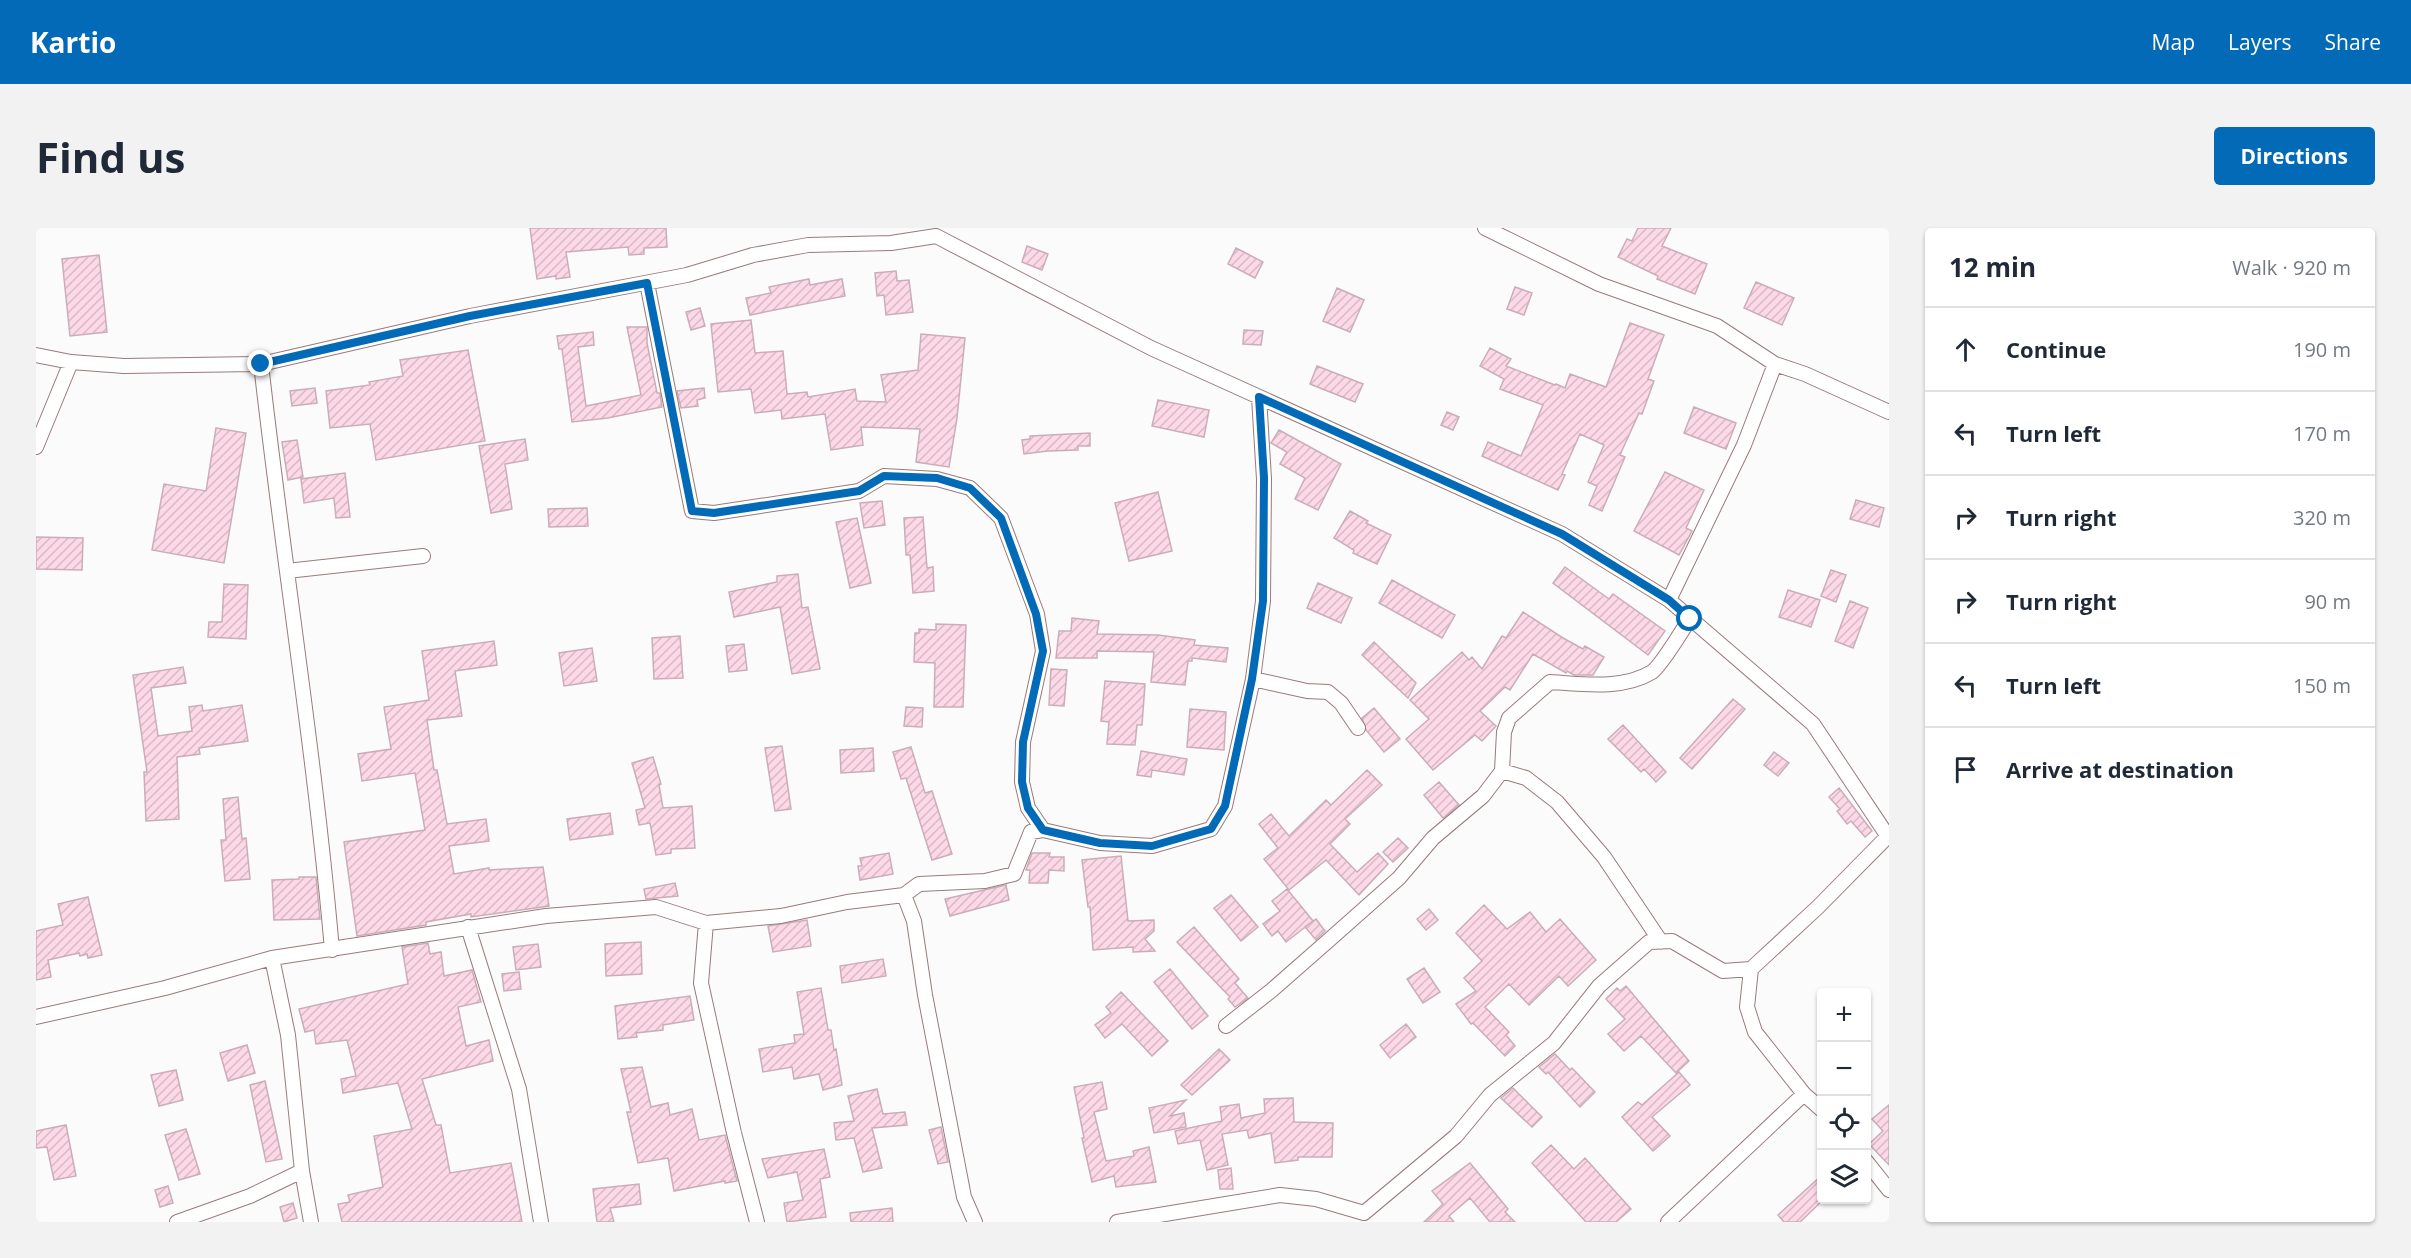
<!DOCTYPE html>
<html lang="en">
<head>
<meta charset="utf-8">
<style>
	:root { --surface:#fff; --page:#f2f2f3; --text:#1f2937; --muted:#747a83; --line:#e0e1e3; --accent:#026ab6 }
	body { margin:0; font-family:"Open Sans",sans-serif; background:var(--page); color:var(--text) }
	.controls { position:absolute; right:18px; bottom:18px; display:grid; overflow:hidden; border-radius:6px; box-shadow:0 2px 4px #0004 }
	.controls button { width:54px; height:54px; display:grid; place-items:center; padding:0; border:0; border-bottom:2px solid var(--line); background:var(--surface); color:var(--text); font:30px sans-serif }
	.stop { position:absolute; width:18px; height:18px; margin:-14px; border:4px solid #026ab6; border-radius:50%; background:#fff }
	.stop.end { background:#026ab6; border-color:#fff; box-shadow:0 2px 6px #0008 }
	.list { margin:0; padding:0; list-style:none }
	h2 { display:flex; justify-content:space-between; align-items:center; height:78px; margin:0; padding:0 24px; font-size:26px }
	h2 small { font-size:20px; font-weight:400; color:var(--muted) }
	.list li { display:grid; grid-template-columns:39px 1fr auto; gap:18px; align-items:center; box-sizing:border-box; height:84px; padding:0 24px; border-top:2px solid var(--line) }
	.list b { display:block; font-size:22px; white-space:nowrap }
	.list em { font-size:20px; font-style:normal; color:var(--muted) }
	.icon { flex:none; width:33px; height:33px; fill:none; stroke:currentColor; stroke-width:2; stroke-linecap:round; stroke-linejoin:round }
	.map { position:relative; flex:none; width:1853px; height:994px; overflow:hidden; border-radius:6px }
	header { display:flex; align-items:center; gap:36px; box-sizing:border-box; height:84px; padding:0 30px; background:var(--accent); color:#fff }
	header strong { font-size:28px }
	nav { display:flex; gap:33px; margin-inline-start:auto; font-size:21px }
	.intro { display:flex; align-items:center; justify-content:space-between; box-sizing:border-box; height:144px; padding:0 36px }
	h1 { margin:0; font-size:42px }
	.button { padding:15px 27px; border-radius:6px; background:var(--accent); color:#fff; font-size:21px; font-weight:700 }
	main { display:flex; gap:36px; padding:0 36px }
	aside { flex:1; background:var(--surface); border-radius:6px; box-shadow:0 2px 4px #0004 }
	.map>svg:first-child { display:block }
	.building { fill:url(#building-hatch); stroke:#cbadb9; stroke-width:1.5 }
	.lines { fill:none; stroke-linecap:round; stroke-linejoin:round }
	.minor-casing { stroke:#997b7a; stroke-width:16 }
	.minor { stroke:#fff; stroke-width:14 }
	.route { stroke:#026ab6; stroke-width:8 }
</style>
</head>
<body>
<header>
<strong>Kartio</strong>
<nav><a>Map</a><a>Layers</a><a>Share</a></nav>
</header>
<div class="intro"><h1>Find us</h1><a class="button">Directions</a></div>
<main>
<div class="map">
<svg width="1853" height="994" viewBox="0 0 1853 994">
	<defs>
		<pattern id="building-hatch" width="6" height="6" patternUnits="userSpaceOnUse" patternTransform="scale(1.5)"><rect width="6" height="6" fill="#fdd9e7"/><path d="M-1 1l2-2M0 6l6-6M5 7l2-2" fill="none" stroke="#d8b9c5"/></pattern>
	</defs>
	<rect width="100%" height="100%" fill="#fbfbfb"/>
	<path class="building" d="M 494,0 L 630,0 L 631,19 L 608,20 L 608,26 L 593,27 L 592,19 L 530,24 L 534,49 L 520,51 L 520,48 L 501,51 Z
		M 1602,0 L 1635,0 L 1626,18 L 1671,36 L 1659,66 L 1621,51 L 1622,48 L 1582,29 L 1591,11 L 1596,13 Z
		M 991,18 L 1012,26 L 1006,42 L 986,34 Z
		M 1200,20 L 1227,34 L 1219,50 L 1192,36 Z
		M 63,27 L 71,104 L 34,108 L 26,31 Z
		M 860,43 L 861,53 L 873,52 L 877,84 L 850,87 L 848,67 L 841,68 L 839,45 Z
		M 773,51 L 774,57 L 806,51 L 809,68 L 714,87 L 710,70 L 735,65 L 733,59 Z
		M 1720,54 L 1758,70 L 1746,97 L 1708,80 Z
		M 1479,59 L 1496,65 L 1488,87 L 1471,81 Z
		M 1301,60 L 1328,72 L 1314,104 L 1287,93 Z
		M 664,80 L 669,98 L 655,102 L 650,84 Z
		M 715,92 L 719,125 L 747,123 L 751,166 L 771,164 L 772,169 L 819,161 L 821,173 L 850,174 L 845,147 L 882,142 L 885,106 L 929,110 L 921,190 L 913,239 L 880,234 L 884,201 L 825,199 L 827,217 L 795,222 L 789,186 L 746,191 L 745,182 L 719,185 L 715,161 L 682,164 L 675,96 Z
		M 1594,95 L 1628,107 L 1612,151 L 1618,153 L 1606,186 L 1603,185 L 1584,227 L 1589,229 L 1566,283 L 1553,277 L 1561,258 L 1552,254 L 1568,217 L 1544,206 L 1526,246 L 1529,247 L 1522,262 L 1446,228 L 1452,214 L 1485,228 L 1507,177 L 1464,161 L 1468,151 L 1444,138 L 1454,120 L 1475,131 L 1470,138 L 1519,157 L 1520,156 L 1529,160 L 1534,146 L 1570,159 Z
		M 591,99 L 611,99 L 611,115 L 621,165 L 624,165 L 626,179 L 572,190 L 536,194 L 526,121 L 523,121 L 521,108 L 557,104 L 558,117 L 542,119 L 550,178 L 605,167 Z
		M 1208,102 L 1227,103 L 1225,117 L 1207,116 Z
		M 432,122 L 449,213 L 340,232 L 334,196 L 294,200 L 290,163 L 334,157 L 333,154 L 367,148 L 364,132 Z
		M 1281,138 L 1327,156 L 1319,174 L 1274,156 Z
		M 279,160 L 281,175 L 256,178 L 254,163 Z
		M 668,160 L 669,170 L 661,172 L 662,178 L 645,180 L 641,163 Z
		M 1122,172 L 1173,182 L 1168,209 L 1116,198 Z
		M 1658,179 L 1700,195 L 1690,221 L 1648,205 Z
		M 1411,184 L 1423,189 L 1417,202 L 1405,197 Z
		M 180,200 L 210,205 L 188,335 L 116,322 L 128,256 L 170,263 Z
		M 1243,202 L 1305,236 L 1282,282 L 1259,271 L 1269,250 L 1244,236 L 1251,224 L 1235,215 Z
		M 1054,205 L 1054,218 L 1042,218 L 1042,222 L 1012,223 L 988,226 L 986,212 L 994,211 L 994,208 Z
		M 489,211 L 492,232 L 469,236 L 476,281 L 455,285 L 443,218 Z
		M 261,212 L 267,249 L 252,252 L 246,214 Z
		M 1629,244 L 1668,262 L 1650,300 L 1656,303 L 1643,327 L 1598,303 Z
		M 309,245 L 314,289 L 300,290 L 298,270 L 268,275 L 265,251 Z
		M 1122,264 L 1136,323 L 1093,333 L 1079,275 Z
		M 1820,272 L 1848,280 L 1843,299 L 1814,291 Z
		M 846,273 L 849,297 L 828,300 L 824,275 Z
		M 551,280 L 552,298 L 513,299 L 512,281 Z
		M 1314,283 L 1332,293 L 1330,295 L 1355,307 L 1341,336 L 1317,325 L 1318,322 L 1298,310 Z
		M 887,289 L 891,340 L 897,339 L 898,363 L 877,365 L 874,327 L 870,327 L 868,290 Z
		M 821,290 L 835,355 L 814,360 L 800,294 Z
		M 0,309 L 47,310 L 46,342 L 0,341 Z
		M 1529,339 L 1573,371 L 1577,366 L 1629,403 L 1612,427 L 1517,355 Z
		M 1795,342 L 1810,347 L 1800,374 L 1785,368 Z
		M 762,346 L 766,380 L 772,379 L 784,441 L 756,446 L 744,379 L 698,389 L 693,364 L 741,354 L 741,348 Z
		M 1356,352 L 1419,387 L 1406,410 L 1343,375 Z
		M 1282,355 L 1316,370 L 1305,395 L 1271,380 Z
		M 188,356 L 212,357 L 210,411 L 172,409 L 173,394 L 186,394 Z
		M 1752,362 L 1784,372 L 1775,399 L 1743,389 Z
		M 1814,373 L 1832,380 L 1817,420 L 1799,413 Z
		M 1487,384 L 1527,410 L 1547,421 L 1549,418 L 1568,429 L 1557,447 L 1538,447 L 1531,443 L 1530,445 L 1497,426 L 1474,462 L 1469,459 L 1444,483 L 1460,498 L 1446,513 L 1439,507 L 1397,542 L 1370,511 L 1393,491 L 1374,472 L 1426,424 L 1433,432 L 1436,429 L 1446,441 L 1466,408 L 1470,410 Z
		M 1036,390 L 1063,393 L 1061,406 L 1122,407 L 1159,412 L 1158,417 L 1192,420 L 1190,434 L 1156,430 L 1156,433 L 1152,433 L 1149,457 L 1115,454 L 1118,424 L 1061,423 L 1061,430 L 1020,430 L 1023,403 L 1035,403 Z
		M 900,396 L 930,397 L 927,479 L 898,479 L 899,435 L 878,434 L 879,405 L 883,405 L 883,401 L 900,402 Z
		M 644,408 L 647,450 L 618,451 L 616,410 Z
		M 458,413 L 461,437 L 419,443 L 426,488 L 391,492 L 398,542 L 401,542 L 411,596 L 450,591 L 453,613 L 413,618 L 418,646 L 453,640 L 453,642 L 507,639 L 513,678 L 435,689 L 435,686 L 390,694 L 390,697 L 321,708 L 308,614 L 389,602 L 379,545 L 326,553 L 322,526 L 355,521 L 348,479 L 393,472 L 386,423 Z
		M 1338,414 L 1380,455 L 1372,470 L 1326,427 Z
		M 708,416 L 711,442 L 693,444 L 690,418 Z
		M 556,420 L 561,453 L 528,458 L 523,425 Z
		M 147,439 L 150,455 L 115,460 L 122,508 L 156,503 L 153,479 L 166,477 L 167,483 L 206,477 L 212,513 L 163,520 L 164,526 L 141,529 L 143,591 L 110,593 L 108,544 L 111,544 L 97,447 Z
		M 1015,441 L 1031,442 L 1028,478 L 1013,477 Z
		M 1069,453 L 1109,456 L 1106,497 L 1101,497 L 1099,517 L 1071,516 L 1073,494 L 1065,493 Z
		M 1697,471 L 1709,481 L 1656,541 L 1644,530 Z
		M 870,479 L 887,480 L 886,499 L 868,498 Z
		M 1338,480 L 1364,511 L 1348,524 L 1330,502 L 1326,490 Z
		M 1154,481 L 1190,484 L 1188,522 L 1151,519 Z
		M 1587,497 L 1630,544 L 1620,554 L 1608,541 L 1605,544 L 1572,511 Z
		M 746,518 L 755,581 L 739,583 L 729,520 Z
		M 875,519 L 889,565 L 896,563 L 916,626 L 896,632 L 870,550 L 865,551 L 857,524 Z
		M 837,520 L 838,543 L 805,545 L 804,522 Z
		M 1105,523 L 1151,531 L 1148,547 L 1116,542 L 1115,549 L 1101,547 Z
		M 1738,524 L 1753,535 L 1742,548 L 1728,537 Z
		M 617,529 L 625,556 L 623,557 L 627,580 L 656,578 L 659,620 L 635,621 L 635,625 L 620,627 L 614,595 L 603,597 L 600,582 L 609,580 L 596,535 Z
		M 1331,542 L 1346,557 L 1309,591 L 1314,596 L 1294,616 L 1321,644 L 1342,625 L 1352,636 L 1323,667 L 1290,632 L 1253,662 L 1228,631 L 1242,620 L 1223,596 L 1235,586 L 1253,608 L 1290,572 L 1295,577 Z
		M 1403,554 L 1423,577 L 1407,590 L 1388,567 Z
		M 1803,560 L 1836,603 L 1829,609 L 1815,593 L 1811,596 L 1801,583 L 1804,581 L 1793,569 Z
		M 202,569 L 206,611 L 210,610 L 214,651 L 189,653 L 185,612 L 190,612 L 187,571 Z
		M 574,585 L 577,606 L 534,612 L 531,591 Z
		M 1362,610 L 1372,620 L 1357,634 L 1347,624 Z
		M 853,625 L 857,646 L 824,652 L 822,638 L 826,638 L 824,630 Z
		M 996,625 L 1014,625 L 1013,629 L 1028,629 L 1028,643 L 1013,642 L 1012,655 L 993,655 L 994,642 L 990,642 Z
		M 1085,628 L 1092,693 L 1118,692 L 1118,703 L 1109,711 L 1119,723 L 1097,724 L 1097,719 L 1057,722 L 1054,679 L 1052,679 L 1046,632 Z
		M 263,649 L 280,649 L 284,691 L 238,692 L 236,652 L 263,651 Z
		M 639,655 L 642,668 L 610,671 L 608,661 Z
		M 970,657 L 973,672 L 914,688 L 909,671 Z
		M 1251,661 L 1277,693 L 1250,714 L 1242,703 L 1236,708 L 1227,696 L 1244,683 L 1236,673 Z
		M 1195,667 L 1222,699 L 1205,713 L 1178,680 Z
		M 52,669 L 66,727 L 52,730 L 51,726 L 44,728 L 43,725 L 12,732 L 15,749 L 0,752 L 0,703 L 27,697 L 22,676 Z
		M 1448,677 L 1471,701 L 1494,684 L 1510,704 L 1524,691 L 1560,732 L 1532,758 L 1523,748 L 1493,777 L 1473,756 L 1449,779 L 1473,804 L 1470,807 L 1479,818 L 1469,828 L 1437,795 L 1435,796 L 1420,776 L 1440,763 L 1428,750 L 1446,733 L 1420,705 Z
		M 1393,681 L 1402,692 L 1390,702 L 1381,691 Z
		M 1280,691 L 1289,703 L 1280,712 L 1269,699 Z
		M 771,692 L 775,718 L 737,724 L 732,698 Z
		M 1158,699 L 1203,751 L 1199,755 L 1212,770 L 1199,779 L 1192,771 L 1194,769 L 1141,714 Z
		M 605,714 L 606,746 L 570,748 L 569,716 Z
		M 392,715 L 394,726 L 405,724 L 408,748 L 436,742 L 445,774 L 422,779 L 430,818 L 453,812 L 457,833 L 386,851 L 400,897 L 405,897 L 414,945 L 475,935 L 486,994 L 306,994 L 302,976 L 314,974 L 312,967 L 347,959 L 338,908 L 376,901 L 362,855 L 307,865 L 305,851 L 320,848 L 311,812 L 280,816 L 278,802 L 269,804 L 263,781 L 372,756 L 366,719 Z
		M 502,716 L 505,739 L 480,742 L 477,719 Z
		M 847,731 L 850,748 L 806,755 L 804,738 Z
		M 1388,740 L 1404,764 L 1387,775 L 1371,751 Z
		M 1134,741 L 1172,788 L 1156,801 L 1118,754 Z
		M 483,744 L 485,761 L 468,763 L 466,746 Z
		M 1590,758 L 1653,833 L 1640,845 L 1605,808 L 1588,823 L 1572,806 L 1589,791 L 1570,771 L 1581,760 L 1584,763 Z
		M 785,760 L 792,802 L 795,802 L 798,822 L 800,821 L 806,857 L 787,862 L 783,846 L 758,851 L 756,839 L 727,844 L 723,821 L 759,815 L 758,807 L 768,806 L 761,764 Z
		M 1085,764 L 1132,813 L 1116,828 L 1086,796 L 1069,810 L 1059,797 L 1075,785 L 1070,779 Z
		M 654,768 L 658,792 L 627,797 L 627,802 L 600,805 L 601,809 L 582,811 L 579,778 Z
		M 1370,796 L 1380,809 L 1354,830 L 1344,817 Z
		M 211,817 L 219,845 L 192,853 L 184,825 Z
		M 1183,821 L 1194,832 L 1156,867 L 1145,857 Z
		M 1519,826 L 1534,842 L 1536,840 L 1559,864 L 1544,879 L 1512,844 L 1510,846 L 1503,839 Z
		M 606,839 L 615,879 L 632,875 L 634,887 L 656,881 L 663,912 L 689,907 L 701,953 L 689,955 L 689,953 L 638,963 L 632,930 L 602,935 L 591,884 L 595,884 L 585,841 Z
		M 140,842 L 147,872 L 123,878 L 115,847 Z
		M 1643,844 L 1654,857 L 1616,889 L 1634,908 L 1617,923 L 1586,889 L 1602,874 L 1606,877 Z
		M 229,853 L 246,931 L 230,934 L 214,857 Z
		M 1066,854 L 1071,881 L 1058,884 L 1070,933 L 1098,928 L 1097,923 L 1113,919 L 1120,954 L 1080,959 L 1078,948 L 1056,954 L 1046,910 L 1048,910 L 1038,859 Z
		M 1477,860 L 1506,889 L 1496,899 L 1465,870 Z
		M 841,861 L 847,886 L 869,884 L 871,897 L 836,900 L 846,940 L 827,944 L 818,910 L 800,912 L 798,895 L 818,893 L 812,868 Z
		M 1257,870 L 1258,894 L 1297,895 L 1296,929 L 1262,929 L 1262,932 L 1239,935 L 1235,905 L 1213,910 L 1211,902 L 1186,906 L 1192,937 L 1171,942 L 1164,912 L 1142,916 L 1139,903 L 1186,893 L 1184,879 L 1203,876 L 1205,890 L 1229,885 L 1228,871 Z
		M 1150,872 L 1134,888 L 1148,885 L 1150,899 L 1118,905 L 1113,880 Z
		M 1853,877 L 1853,937 L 1833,916 L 1847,903 L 1836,891 Z
		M 30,897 L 40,948 L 18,952 L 11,919 L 0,920 L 0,903 Z
		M 905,899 L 912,934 L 902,936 L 893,902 Z
		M 150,901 L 164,946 L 143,952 L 129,907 Z
		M 1515,917 L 1538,941 L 1549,930 L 1595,981 L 1580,994 L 1550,994 L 1496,935 Z
		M 788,921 L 794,949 L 784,951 L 790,989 L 751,994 L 748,975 L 767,972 L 761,944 L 732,950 L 726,931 Z
		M 1434,935 L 1472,981 L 1469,984 L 1479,994 L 1454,994 L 1434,970 L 1413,988 L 1418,994 L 1388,994 L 1407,976 L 1396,963 Z
		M 1195,940 L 1197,961 L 1184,961 L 1182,942 Z
		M 1785,948 L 1785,974 L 1764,994 L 1748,994 L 1742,987 Z
		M 603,956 L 605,976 L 574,980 L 578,994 L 561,994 L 557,961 Z
		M 132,958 L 137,975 L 124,979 L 119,962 Z
		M 257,975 L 261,990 L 248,994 L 244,979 Z
		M 856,980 L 857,994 L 815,994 L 814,985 Z"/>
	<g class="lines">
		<g class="minor-casing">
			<path id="minor" d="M 1449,0 L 1563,56 L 1681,98 L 1739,136 L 1769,146 L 1853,184
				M 611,55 L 656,283 L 678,285 L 823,263 L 848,248 L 901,251 L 934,260 L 965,290 L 1001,386 L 1007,423 L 987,514 L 986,554 L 992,580 L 1007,602
				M 0,127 L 35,134 L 88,138 L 225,136 L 434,88 L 651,47 L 717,27 L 772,17 L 855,15 L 900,8 L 1115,120 L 1526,306 L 1633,372 L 1777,496 L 1853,610
				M 225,136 C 247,332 279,526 296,722
				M 0,219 L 35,134
				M 251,343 L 387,328
				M 1633,372 L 1708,217 L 1739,136
				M 1217,451 L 1271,463 L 1292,464 L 1305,475 L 1322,500
				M 1466,543 L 1490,550 L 1521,574 L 1568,629 L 1625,714
				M 868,667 L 883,656 L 949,653 L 978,646 L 995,604 L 1007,602 L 1064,615 L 1116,618 L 1175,601 L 1189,578 L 1217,451 L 1227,373 L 1228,251 L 1223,169
				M 670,695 L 665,755 L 698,905 L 721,994
				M 432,699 L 483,861 L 505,994
				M 0,789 L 129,760 L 236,730 L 510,688 L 620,679 L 670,695 L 745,688 L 811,674 L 868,667 L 878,693 L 889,767 L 928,969 L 939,994
				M 1190,798 L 1236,762 L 1293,712 L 1363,650 L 1397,610 L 1447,568 L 1466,543 L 1468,504 L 1473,490 L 1514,454 C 1546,456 1587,462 1616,444 C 1626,437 1646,402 1654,391
				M 1768,866 L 1786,882
				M 1830,933 L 1853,962
				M 266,943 L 275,994
				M 141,994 L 214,968 L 266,943 L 252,807 L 236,730
				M 1081,994 L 1244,967 L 1280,971 L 1328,985 L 1420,908 L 1454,867 L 1518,815 L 1563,758 L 1613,714 L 1636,713 L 1687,743 L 1715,741 L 1782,679 L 1852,608
				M 1632,994 L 1768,866 L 1719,804 L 1711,779 L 1715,741"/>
		</g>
		<use href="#minor" class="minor"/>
	</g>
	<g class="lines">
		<path class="route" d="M 225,136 L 434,88 L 611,55 L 656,283 L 678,285 L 823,263 L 848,248 L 901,250 L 934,260 L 965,290 L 1000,386 L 1007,423 L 987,514 L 986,554 L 992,580 L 1007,602 L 1064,615 L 1116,618 L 1175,601 L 1189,578 L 1216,451 L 1227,373 L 1228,250 L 1223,169 L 1526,306 L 1633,372 L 1654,391"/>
	</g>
</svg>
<div class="controls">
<button>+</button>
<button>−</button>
<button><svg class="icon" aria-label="locate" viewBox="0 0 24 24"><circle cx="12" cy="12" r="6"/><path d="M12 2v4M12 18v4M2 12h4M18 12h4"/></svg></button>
<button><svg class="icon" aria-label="layers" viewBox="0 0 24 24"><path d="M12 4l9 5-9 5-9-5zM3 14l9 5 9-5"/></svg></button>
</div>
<div class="stop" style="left:1654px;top:391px"></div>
<div class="stop end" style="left:225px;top:136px"></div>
</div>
<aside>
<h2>12 min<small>Walk · 920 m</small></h2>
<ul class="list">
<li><svg class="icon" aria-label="ahead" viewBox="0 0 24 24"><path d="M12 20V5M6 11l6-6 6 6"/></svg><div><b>Continue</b></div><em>190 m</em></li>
<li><svg class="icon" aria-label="left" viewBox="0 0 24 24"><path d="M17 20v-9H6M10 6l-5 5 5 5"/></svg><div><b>Turn left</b></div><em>170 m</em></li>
<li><svg class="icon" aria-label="right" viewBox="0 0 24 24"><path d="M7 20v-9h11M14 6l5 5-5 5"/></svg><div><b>Turn right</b></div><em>320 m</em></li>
<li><svg class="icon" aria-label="right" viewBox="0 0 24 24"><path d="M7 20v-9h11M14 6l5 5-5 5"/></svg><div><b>Turn right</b></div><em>90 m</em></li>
<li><svg class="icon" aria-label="left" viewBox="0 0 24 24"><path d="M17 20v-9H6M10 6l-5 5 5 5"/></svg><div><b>Turn left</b></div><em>150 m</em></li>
<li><svg class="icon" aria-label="arrive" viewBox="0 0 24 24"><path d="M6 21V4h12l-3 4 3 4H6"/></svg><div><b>Arrive at destination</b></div></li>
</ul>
</aside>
</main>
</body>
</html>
